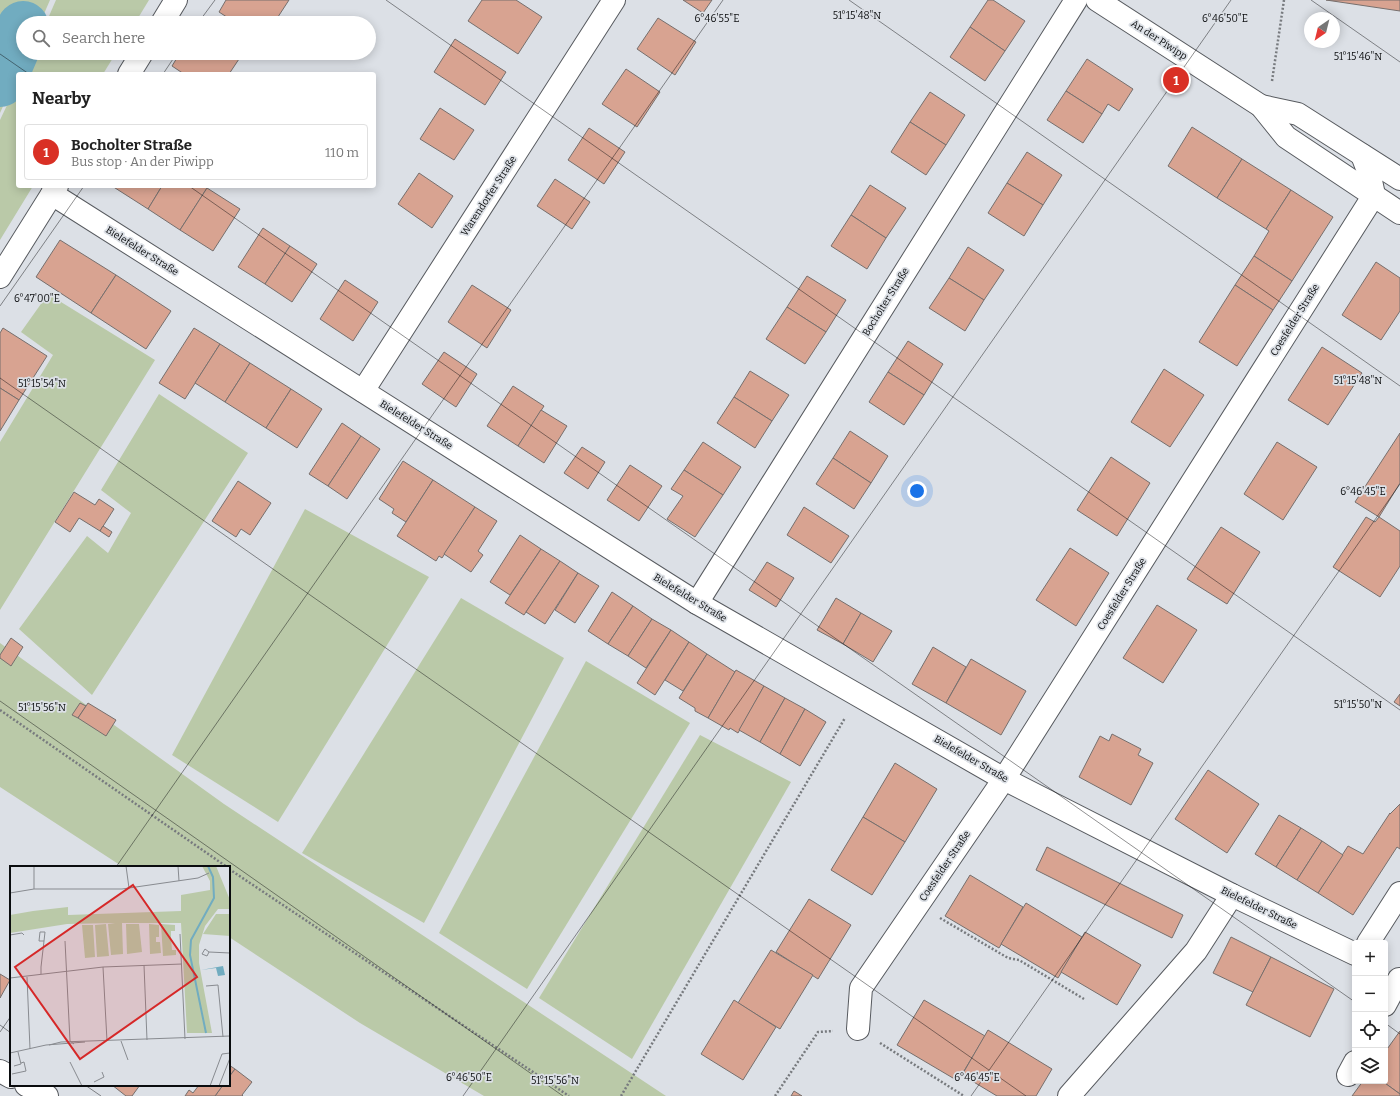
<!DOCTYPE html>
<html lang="en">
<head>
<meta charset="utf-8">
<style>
	body { margin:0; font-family:Bitter,serif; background:#f2f2f2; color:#222 }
	.controls { position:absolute; right:12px; bottom:12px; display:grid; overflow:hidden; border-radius:4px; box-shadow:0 2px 10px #0003 }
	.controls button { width:36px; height:36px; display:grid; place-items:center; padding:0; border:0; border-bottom:1px solid #e0e0e0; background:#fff; color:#222; font:20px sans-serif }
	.compass { position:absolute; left:1304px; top:12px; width:36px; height:36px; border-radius:50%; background:#fff; box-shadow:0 2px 10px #0003; rotate:215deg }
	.you { position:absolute; left:917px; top:491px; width:14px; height:14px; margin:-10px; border:3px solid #fff; border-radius:50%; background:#1a73e8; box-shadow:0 0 0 6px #1a73e833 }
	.badge { display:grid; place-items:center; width:26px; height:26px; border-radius:50%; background:#d93025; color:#fff; font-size:13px; font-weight:700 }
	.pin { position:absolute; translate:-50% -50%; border:2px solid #fff; box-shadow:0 1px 4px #0006 }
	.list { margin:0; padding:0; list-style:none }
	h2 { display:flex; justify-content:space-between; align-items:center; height:52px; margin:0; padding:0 16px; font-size:17px }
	h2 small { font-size:13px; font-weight:400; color:#767676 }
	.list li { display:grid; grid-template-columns:26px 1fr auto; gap:12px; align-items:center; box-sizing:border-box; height:56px; margin:0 8px 8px; padding:0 8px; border:1px solid #e0e0e0; border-radius:4px }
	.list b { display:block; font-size:15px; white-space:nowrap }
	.list p { margin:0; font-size:13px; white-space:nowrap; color:#767676 }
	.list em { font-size:13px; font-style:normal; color:#767676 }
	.icon { flex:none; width:22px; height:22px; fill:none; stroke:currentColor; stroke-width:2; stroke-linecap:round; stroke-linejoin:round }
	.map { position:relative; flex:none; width:1400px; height:1096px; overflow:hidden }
	.search { position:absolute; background:#fff; box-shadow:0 2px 10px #0003; left:16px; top:16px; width:360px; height:44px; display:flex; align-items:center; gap:10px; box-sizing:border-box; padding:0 14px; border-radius:22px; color:#767676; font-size:15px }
	.panel { position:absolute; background:#fff; box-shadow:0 2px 10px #0003; left:16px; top:72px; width:360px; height:116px; border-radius:4px }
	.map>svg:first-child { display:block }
	.green { fill:#bac9a8 }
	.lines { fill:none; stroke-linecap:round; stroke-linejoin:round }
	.river { stroke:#71acc0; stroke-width:52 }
	.building { fill:#d8a391; stroke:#766f6d }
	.minor-casing { stroke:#575a5f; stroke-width:24 }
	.path { stroke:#777a7e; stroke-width:2.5; stroke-dasharray:2 2; stroke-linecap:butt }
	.minor { stroke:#fff; stroke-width:22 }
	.ticks { fill:none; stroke:#0a0c0e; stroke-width:1; stroke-opacity:0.45 }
	.labels { text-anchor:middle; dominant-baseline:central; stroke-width:3.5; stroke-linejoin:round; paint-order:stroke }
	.street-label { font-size:10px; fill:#0a0c0e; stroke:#dce0e6 }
	.inset-river { fill:none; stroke:#71acc0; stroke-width:2 }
	.inset-road { fill:none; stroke:#888b90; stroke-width:1 }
	.view { fill:#d62828; fill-opacity:0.15; stroke:#d62828; stroke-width:2 }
	.inset-edge { fill:none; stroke:#0a0c0e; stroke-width:2 }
	.ticks-label { font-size:10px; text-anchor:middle; fill:#0a0c0e; stroke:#dce0e6; stroke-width:3.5; stroke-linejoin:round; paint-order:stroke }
</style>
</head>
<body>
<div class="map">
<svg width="1400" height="1096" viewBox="0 0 1400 1096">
	<rect width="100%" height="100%" fill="#dce0e6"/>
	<g class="green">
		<path d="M0,0H50L40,23H23V53H27L0,113Z"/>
		<path d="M56,0H149L135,23H46Z"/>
		<path d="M32,53H116L103,74H22Z"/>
		<path d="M18,82V186H33L0,240V120Z"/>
		<path d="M48,294L155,360L0,610V442L53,355L21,332Z"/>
		<path d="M159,394L248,453L92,695L19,629L87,536L108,553L131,513L101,490Z"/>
		<path d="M305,509L429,577L278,822L172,755Z"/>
		<path d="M461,598L564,658L424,923L302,853Z"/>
		<path d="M0,643L224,804L666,1096H484L360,1023L229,937V867H123L0,787Z"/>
		<path d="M586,661L690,723L527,989L439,933Z"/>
		<path d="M700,735L791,782L632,1059L539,998Z"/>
	</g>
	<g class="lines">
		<path class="river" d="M0,81L23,27"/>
	</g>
	<g class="building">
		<path d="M226,0H289L274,23H236L219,12Z"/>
		<path d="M482,0H516L542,17L518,54L468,21Z"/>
		<path d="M683,0H712L703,13Z"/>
		<path d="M988,0H993L1025,21L1005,51L970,27Z"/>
		<path d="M1326,0H1400V11Z"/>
		<path d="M658,18L696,42L675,75L637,49Z"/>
		<path d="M970,27L1005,51L985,81L950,57Z"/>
		<path d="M455,39L506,72L485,105L434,72Z"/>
		<path d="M180,53H236L241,56L229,74H184L172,66Z"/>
		<path d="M1087,59L1133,89L1119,111L1108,104L1102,114L1066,91Z"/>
		<path d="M626,69L660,92L637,127L602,104Z"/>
		<path d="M1066,91L1102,114L1083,143L1047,120Z"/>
		<path d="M930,92L965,115L946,145L910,122Z"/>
		<path d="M440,108L474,130L454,160L420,139Z"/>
		<path d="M910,122L946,145L926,175L891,152Z"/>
		<path d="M1192,127L1242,159L1217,198L1168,166Z"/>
		<path d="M589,128L625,152L604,184L568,160Z"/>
		<path d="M1027,152L1062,175L1043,205L1007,183Z"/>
		<path d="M1242,159L1291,190L1266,229L1217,198Z"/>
		<path d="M419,173L453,196L432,228L398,204Z"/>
		<path d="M555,179L590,202L572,229L537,206Z"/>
		<path d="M1007,183L1043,205L1024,236L988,213Z"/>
		<path d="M870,185L906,208L886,238L851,215Z"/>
		<path d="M112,186H162L148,209Z"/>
		<path d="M162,186H204L207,188L180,230L148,209Z"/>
		<path d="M207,188L240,209L213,251L180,230Z"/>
		<path d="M1291,190L1333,217L1292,281L1254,256L1269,231L1266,229Z"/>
		<path d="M851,215L886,238L867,269L831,246Z"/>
		<path d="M263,228L290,246L265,284L238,267Z"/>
		<path d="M60,240L116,275L91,313L36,277Z"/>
		<path d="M290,246L317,264L292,302L265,284Z"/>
		<path d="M968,247L1004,270L984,300L949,278Z"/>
		<path d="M1254,256L1292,281L1273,310L1235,285Z"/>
		<path d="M1376,262L1400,278V311L1381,340L1342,315Z"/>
		<path d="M116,275L171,311L146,349L91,313Z"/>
		<path d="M807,276L846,300L826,332L787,307Z"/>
		<path d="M949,278L984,300L965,331L929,308Z"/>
		<path d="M345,280L378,302L353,341L320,319Z"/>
		<path d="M472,285L511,310L487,348L448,322Z"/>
		<path d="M1235,285L1273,310L1237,366L1199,342Z"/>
		<path d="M787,307L826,332L805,364L766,339Z"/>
		<path d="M3,328L47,356L19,400L0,388V333Z"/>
		<path d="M194,328L220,344L185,399L159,383Z"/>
		<path d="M908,341L943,364L924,395L888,372Z"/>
		<path d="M220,344L250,363L225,402L195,383Z"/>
		<path d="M1322,347L1362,373L1328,425L1288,400Z"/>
		<path d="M444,352L477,374L456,407L422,384Z"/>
		<path d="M250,363L291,389L266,428L225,402Z"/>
		<path d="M1164,369L1204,395L1170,447L1131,422Z"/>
		<path d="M750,371L789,395L772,421L734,397Z"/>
		<path d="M888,372L924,395L904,425L869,402Z"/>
		<path d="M513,386L544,406L518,446L487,426Z"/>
		<path d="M0,388L19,400L0,431Z"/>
		<path d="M291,389L322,409L297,448L266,428Z"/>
		<path d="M734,397L772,421L755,448L717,423Z"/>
		<path d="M541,410L567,426L544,463L518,446Z"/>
		<path d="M342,423L361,436L328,486L309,474Z"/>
		<path d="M850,431L888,456L871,483L833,458Z"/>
		<path d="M1400,433V483L1379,517L1355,502Z"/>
		<path d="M361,436L380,449L347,499L328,486Z"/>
		<path d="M703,442L741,467L723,495L684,470Z"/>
		<path d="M1277,442L1317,467L1283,520L1244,494Z"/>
		<path d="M582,447L605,462L588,489L564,473Z"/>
		<path d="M1111,457L1150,483L1117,536L1077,510Z"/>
		<path d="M833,458L871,483L854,509L816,484Z"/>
		<path d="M403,461L433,480L406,522L392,513L394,509L379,499Z"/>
		<path d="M630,465L662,486L639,521L607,500Z"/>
		<path d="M684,470L723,495L695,537L667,519L683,496L671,489Z"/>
		<path d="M433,480L475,507L442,558L439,556L436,561L397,536Z"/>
		<path d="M238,481L271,503L250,535L241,529L236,537L212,521Z"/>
		<path d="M74,492L95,505L99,499L114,509L100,531L79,518L70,532L55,522Z"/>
		<path d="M475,507L497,521L478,551L483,555L471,572L444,554Z"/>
		<path d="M804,507L849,536L831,563L787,535Z"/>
		<path d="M1366,517L1375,522L1379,517L1400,531V566L1380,597L1333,567Z"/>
		<path d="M103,526L112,532L109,537L100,531Z"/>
		<path d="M1221,527L1260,552L1227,604L1187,579Z"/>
		<path d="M520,535L541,549L510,595L490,582Z"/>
		<path d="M1070,548L1109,573L1076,626L1036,600Z"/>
		<path d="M541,549L560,561L524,615L505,603Z"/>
		<path d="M560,561L578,573L545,624L526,612Z"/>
		<path d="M767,562L794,578L776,607L749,590Z"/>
		<path d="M578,573L599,586L575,623L555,610Z"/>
		<path d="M612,592L633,606L608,644L588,631Z"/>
		<path d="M836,598L861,613L843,644L817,630Z"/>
		<path d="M1157,605L1197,630L1163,683L1123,658Z"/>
		<path d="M633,606L652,619L628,656L608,644Z"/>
		<path d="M861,613L892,631L873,662L843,644Z"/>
		<path d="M652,619L671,630L646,668L628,656Z"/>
		<path d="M671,630L689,642L655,695L637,683Z"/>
		<path d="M11,638L23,647L11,666L0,658V655Z"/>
		<path d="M689,642L707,654L683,691L665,680Z"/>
		<path d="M933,647L966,667L946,703L912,684Z"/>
		<path d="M707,654L735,672L708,718L695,711V708L679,698Z"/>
		<path d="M971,659L1026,691L1001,735L946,703Z"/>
		<path d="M736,670L764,686L738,733L730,728L729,730L708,718Z"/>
		<path d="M764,686L785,698L760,742L739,730Z"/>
		<path d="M1400,694V706L1394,702Z"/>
		<path d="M785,698L805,709L780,754L760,742Z"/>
		<path d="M80,703L86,706L78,718L72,715Z"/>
		<path d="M88,703L116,720L106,736L78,718Z"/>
		<path d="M805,709L826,722L800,766L780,754Z"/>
		<path d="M1112,734L1141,749L1138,755L1153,763L1131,805L1079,777L1100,736L1109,741Z"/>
		<path d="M895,763L937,789L905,842L863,817Z"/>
		<path d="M1208,770L1259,804L1227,853L1175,819Z"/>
		<path d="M1400,804V849L1397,847L1353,915L1318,893L1348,846L1363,854L1390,813V814Z"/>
		<path d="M1279,815L1301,828L1276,867L1255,854Z"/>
		<path d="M863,817L905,842L872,895L831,870Z"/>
		<path d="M1301,828L1322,841L1297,880L1276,867Z"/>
		<path d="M1322,841L1343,855L1318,893L1297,880Z"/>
		<path d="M1047,847L1183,915L1172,938L1036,870Z"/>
		<path d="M970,875L1023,907L999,948L945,916Z"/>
		<path d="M809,899L851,925L818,979L776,952Z"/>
		<path d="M1026,903L1082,937L1058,978L1001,944Z"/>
		<path d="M1085,932L1141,965L1117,1005L1061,972Z"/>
		<path d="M1231,937L1271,957L1253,992L1213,973Z"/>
		<path d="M771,950L813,975L780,1029L738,1003Z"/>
		<path d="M1271,957L1334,989L1310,1037L1246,1005Z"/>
		<path d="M0,974L10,980L0,998Z"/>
		<path d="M734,1000L776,1027L743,1080L701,1054Z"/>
		<path d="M924,1000L985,1036L958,1081L897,1045Z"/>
		<path d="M988,1030L1052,1069L1036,1096H997L962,1075Z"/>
		<path d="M1400,1031V1094L1382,1081H1385V1052Z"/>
		<path d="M229,1065L235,1069L229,1077Z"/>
		<path d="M235,1069L252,1082L242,1095L243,1096H215L223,1085H229V1077Z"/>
		<path d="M1363,1081H1382L1400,1094V1096H1352Z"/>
		<path d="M112,1085H140L132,1096H126Z"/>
		<path d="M199,1085H223L215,1096H185L189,1090L193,1093Z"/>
		<path d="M794,1091L802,1096H791Z"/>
	</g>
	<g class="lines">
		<defs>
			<g id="minor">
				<path d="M1097,0L1261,106L1286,137L1400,213"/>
				<path d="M162,23L176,0"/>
				<path d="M129,74L142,53"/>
				<path d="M1261,106L1298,114L1400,179"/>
				<path d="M52,194L697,603L1004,779L1232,895L1355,954"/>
				<path d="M0,277L57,186"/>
				<path d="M363,391L614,0"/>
				<path d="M697,603L1076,0"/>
				<path d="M1368,943L1400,893"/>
				<path d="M1385,1005L1399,979"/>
				<path d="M858,1029L861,988L1004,779L1374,195L1370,176L1362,155"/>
				<path d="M0,1071L11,1077"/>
				<path d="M1348,1075L1355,1062"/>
				<path d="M26,1085L47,1096"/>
				<path d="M1069,1096L1196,951L1232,895"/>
			</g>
		</defs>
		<use href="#minor" class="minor-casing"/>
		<g class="path">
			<path d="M1272,81L1284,0"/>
			<path d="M0,710L227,867"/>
			<path d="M229,869L569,1096"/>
			<path d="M940,918L1008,958L1019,960L1084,999"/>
			<path d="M880,1043L964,1096"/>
			<path d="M621,1096L845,718"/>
			<path d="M775,1096L818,1032L833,1031"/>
		</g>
		<use href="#minor" class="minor"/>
	</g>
	<path class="ticks" d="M386,0L1400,710M849,0L1400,386M1311,0L1400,62M198,23L215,0M0,54L29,74M163,74L177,53M189,186L1355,1002M0,306L84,186M0,378L1026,1096M0,701L563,1096M116,867L723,0M1385,1023L1400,1034M0,1025L11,1033M0,1032L11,1016M85,1085L101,1096M463,1096L1231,0M971,1096L1400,484"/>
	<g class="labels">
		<g class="street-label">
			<text transform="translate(1159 40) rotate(33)">An der Piwipp</text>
			<text transform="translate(489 196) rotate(-57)">Warendorfer Straße</text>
			<text transform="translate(142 251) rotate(32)">Bielefelder Straße</text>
			<text transform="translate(886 302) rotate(-58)">Bocholter Straße</text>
			<text transform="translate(1295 320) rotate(-58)">Coesfelder Straße</text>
			<text transform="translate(416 425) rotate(32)">Bielefelder Straße</text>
			<text transform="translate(1122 594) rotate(-58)">Coesfelder Straße</text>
			<text transform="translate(690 598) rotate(31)">Bielefelder Straße</text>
			<text transform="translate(971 759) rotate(30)">Bielefelder Straße</text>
			<text transform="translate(945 866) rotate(-56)">Coesfelder Straße</text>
			<text transform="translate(1259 908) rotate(26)">Bielefelder Straße</text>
		</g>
	</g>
	<g transform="translate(10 866)">
		<rect width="220" height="220" fill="#dce0e6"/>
		<path d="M192,0H206L220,34V43H208L195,60L189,79V97L202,167H177L171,57H112L113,88L101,89L98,58L105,57L57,58L0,67V49L23,45L58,41V49L171,45V29L200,24V15ZM206,48H220V70L193,68ZM96,58L99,90L87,91L85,59ZM116,58H129L132,86L117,88ZM139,58L149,59V71H146V76H150L151,87L140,88ZM151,58L165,59V65H161V72L162,84H166V89L153,90ZM72,59H83L85,91L75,92Z" fill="#bac9a8"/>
		<path d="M213,100L215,109L208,110L206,102L191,104Z" fill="#71acc0"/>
		<path class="inset-river" d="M196,167L180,89L181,74L204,32L203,11L198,0"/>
		<path class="inset-road" d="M116,0L119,22M168,0L169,15M24,23V0M0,27L24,23H112L188,12L199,7M170,68L175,173M0,69L12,67L14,69M55,75L60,175L64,178M199,86L197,90L192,88L195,83L199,86L220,87M134,99L137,174M93,101L97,175M31,108V101L34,75L35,66H30L29,75H34M17,111L20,183M0,112L93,101L172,98M196,120L208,119L213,171M111,175L118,194M39,179L51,176L220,170M0,187L36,179L75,176M60,196L72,220M4,200L11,198L8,186M2,208L16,205L14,196L11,197M84,216L94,211L92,206M200,220L212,188L220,187M209,220L220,192"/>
		<path class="view" d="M123,19L187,111L70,193L5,101Z"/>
		<rect width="220" height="220" class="inset-edge"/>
	</g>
	<g class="ticks-label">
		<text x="857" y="19">51°15'48"N</text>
		<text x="717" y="22">6°46'55"E</text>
		<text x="1225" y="22">6°46'50"E</text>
		<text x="1358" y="60">51°15'46"N</text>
		<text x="37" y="302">6°47'00"E</text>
		<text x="1358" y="384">51°15'48"N</text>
		<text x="42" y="387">51°15'54"N</text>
		<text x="1363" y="495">6°46'45"E</text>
		<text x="1358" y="708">51°15'50"N</text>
		<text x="42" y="711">51°15'56"N</text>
		<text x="469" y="1081">6°46'50"E</text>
		<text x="977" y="1081">6°46'45"E</text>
		<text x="555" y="1084">51°15'56"N</text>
	</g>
</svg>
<div class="controls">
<button>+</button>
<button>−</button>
<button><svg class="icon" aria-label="locate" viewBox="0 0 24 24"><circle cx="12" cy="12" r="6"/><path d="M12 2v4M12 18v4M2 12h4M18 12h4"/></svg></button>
<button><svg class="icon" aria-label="layers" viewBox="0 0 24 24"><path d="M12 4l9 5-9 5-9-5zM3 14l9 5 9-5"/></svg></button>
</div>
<svg class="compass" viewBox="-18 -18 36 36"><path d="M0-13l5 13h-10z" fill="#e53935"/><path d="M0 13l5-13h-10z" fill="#767676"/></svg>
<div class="you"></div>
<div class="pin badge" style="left:1176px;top:80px">1</div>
<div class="search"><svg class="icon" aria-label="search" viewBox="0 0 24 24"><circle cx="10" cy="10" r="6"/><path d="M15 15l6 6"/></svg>Search here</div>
<section class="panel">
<h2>Nearby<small></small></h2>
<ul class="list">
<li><span class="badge">1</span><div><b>Bocholter Straße</b><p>Bus stop · An der Piwipp</p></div><em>110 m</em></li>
</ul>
</section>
</div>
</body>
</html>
